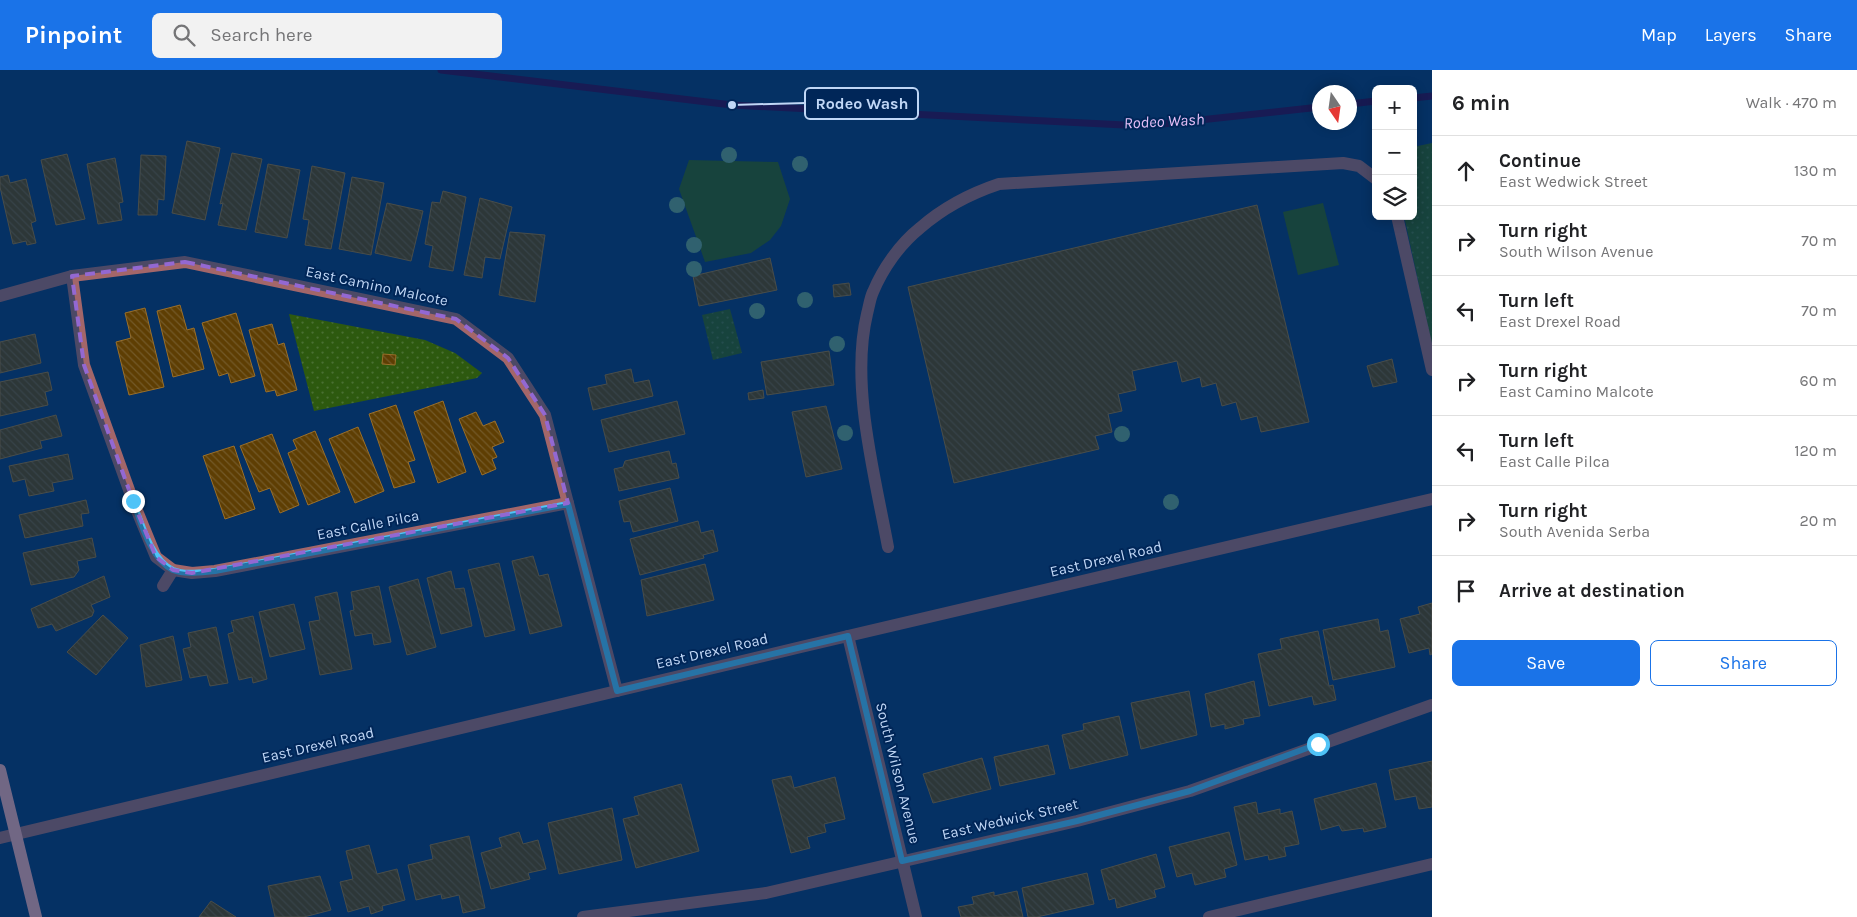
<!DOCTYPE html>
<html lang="en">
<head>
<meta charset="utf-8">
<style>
	body { margin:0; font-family:Karla,sans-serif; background:#f2f2f2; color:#202124 }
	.controls { position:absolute; right:15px; top:15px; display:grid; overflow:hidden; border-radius:8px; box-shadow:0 2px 12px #0003 }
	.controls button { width:45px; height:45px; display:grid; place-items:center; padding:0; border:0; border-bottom:1px solid #e0e0e0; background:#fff; color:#202124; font:25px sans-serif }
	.compass { position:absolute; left:1312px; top:15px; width:45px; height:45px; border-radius:50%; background:#fff; box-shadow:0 2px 12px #0003; rotate:167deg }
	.stop { position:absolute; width:15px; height:15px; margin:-11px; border:4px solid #4fc3f7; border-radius:50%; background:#fff }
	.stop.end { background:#4fc3f7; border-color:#fff; box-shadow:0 1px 5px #0008 }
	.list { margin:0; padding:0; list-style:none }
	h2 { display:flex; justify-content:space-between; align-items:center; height:65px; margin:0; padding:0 20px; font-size:21px }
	h2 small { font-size:16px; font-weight:400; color:#757577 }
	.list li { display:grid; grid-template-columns:32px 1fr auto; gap:15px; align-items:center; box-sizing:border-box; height:70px; padding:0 20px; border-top:1px solid #e0e0e0 }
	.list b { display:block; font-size:19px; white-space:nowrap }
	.list p { margin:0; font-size:16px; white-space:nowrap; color:#757577 }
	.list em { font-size:16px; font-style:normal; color:#757577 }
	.actions { display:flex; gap:10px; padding:15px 20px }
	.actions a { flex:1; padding:11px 0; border:1px solid #1a73e8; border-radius:8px; text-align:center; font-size:18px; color:#1a73e8 }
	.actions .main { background:#1a73e8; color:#fff }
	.icon { flex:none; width:28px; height:28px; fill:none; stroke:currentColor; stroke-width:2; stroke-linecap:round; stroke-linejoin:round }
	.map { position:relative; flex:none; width:1432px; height:847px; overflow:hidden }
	header { display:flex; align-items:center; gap:30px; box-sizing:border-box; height:70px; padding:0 25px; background:#1a73e8; color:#fff }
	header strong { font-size:24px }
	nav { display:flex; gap:28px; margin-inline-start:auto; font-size:18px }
	.search { width:350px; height:45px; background:#f2f2f2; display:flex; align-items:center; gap:12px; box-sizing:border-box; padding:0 18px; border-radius:8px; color:#757577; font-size:19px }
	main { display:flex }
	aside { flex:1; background:#fff }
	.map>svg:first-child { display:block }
	.green { fill:url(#green-dots) }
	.pitch { fill:#2d590f }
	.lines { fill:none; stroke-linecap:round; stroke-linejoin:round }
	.stream { stroke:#300040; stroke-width:7 }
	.building { fill:url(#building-back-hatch); stroke:#9a6f2a }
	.minor { stroke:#a36669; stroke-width:12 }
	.major { stroke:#f4a8ac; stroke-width:12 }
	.tree { fill:#649c7d }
	.route { stroke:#4fc3f7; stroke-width:6 }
	.marked { fill:none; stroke:#9368d2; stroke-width:4; stroke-dasharray:10 6; stroke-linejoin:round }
	.labels { text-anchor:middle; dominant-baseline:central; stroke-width:4; stroke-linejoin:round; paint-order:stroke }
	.street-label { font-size:15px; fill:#c0d7f6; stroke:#002658 }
	.water-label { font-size:16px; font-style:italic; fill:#e6bff7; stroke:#002658 }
	.leader { fill:none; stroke:#c0d7f6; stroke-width:2 }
	.callout-dot { fill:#c0d7f6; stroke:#002658; stroke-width:2 }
	.callout { fill:#002658; stroke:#c0d7f6; stroke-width:2 }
	.callout-label { font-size:16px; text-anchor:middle; font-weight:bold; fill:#c0d7f6 }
</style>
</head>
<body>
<header>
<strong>Pinpoint</strong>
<div class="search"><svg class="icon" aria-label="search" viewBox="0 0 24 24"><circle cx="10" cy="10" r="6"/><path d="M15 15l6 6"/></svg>Search here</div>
<nav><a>Map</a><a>Layers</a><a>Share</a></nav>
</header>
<main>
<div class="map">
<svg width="1432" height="847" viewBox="0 0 1432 847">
	<defs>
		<pattern id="green-dots" width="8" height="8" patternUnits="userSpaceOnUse" patternTransform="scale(1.25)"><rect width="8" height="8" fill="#2d590f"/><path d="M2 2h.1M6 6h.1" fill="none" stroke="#4a7033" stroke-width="1.8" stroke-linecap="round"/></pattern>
		<pattern id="building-back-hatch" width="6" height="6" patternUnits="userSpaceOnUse" patternTransform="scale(1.25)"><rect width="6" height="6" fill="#5e3e03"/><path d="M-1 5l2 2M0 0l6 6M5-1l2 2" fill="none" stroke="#735928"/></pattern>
	</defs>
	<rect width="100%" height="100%" fill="#053164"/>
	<g class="green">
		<path d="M1432,73V275L1404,146H1413V77Z"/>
		<path d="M730,239L742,283L713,290L702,245Z"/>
		<path d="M289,244L425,270L455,283L482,303L477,308L314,341Z"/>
	</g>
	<g class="pitch">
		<path d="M689,90L778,92L790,129L781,156L770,170L751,183L705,192L679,119Z"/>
		<path d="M1323,133L1339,195L1298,205L1283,142Z"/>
	</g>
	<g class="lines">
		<g class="stream">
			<path d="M441,0L732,35L1144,56L1320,37"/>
			<path d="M1413,28L1432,26"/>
			<path d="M1350,34L1376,31"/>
		</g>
	</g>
	<g class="building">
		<path d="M187,71L220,78L205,150L172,143Z"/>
		<path d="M232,83L262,89L246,160L218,155L223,133L220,134Z"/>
		<path d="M67,84L85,149L56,155L41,90Z"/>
		<path d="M141,85L166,86L164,130L158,129L157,145H138Z"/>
		<path d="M115,88L123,132L119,133L122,150L98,154L87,94Z"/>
		<path d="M268,94L300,100L287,168L255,162Z"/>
		<path d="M312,96L345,103L331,179L305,175L309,150L303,149Z"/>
		<path d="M8,105L10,113L26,109L36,151L31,153L36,173L27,175L26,171L13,174L0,117V107Z"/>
		<path d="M352,107L384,113L371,185L339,179Z"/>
		<path d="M443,121L466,127L453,201L429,197L433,176L425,174L432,132L440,133Z"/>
		<path d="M480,128L512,137L500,189L485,187L482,208L464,205Z"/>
		<path d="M387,133L423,141L411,191L375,183Z"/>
		<path d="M1257,135L1309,352L1261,362L1257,346L1241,350L1236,332L1222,336L1216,313L1202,317L1200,307L1182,312L1177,291L1132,301L1136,320L1118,324L1122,341L1108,344L1112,362L1095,366L1099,379L954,413L908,217Z"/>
		<path d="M510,162L545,165L535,232L499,225Z"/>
		<path d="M770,188L777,220L699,236L693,206Z"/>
		<path d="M849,213L851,225L834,227L833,215Z"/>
		<path d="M180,235L187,260L194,258L204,299L173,307L157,241Z"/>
		<path d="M145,238L164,317L129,325L116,272L131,268L125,243Z"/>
		<path d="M236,243L255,306L231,313L228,303L219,306L202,253Z"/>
		<path d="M272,254L278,275L284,273L297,320L277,326L275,320L266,322L249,260Z"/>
		<path d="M35,264L41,293L0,303V272Z"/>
		<path d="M829,281L834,315L767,325L761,292Z"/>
		<path d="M383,284L396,285L395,295L382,294Z"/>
		<path d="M1392,289L1397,312L1373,317L1367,296Z"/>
		<path d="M631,299L634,313L649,310L653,326L593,340L588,318L607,314L605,305Z"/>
		<path d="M48,302L52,320L45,322L48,335L0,346V312Z"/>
		<path d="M763,320L764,328L749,330L748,323Z"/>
		<path d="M443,331L466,402L438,413L414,342Z"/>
		<path d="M677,331L685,364L609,382L601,350Z"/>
		<path d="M396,335L415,390L408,392L415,412L394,418L369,344Z"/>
		<path d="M826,336L842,399L806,407L792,342Z"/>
		<path d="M476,342L483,356L495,351L504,372L492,377L497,387L492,389L496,399L482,405L459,349Z"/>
		<path d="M56,345L62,366L40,371L42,378L0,389V360Z"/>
		<path d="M358,357L384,421L355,433L329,369Z"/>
		<path d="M315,361L340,422L308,435L288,383L297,379L293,370Z"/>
		<path d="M272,364L299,435L280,443L270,418L259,422L240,376Z"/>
		<path d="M234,376L255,439L225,449L203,386Z"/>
		<path d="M669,381L672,394L676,393L679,408L619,421L614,399L623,397L625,391Z"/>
		<path d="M68,384L73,409L52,413L54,421L29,426L25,409L13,412L9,396Z"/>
		<path d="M670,418L678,451L633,462L630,451L624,452L619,431Z"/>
		<path d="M86,430L89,443L81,444L83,456L25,468L19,445Z"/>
		<path d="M698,451L701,463L713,460L718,481L703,485L704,488L640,505L630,469Z"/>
		<path d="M92,468L96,487L77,491L79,500L74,507L31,515L23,483Z"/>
		<path d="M533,486L539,506L548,504L562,556L530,564L512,491Z"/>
		<path d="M499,493L515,560L485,567L468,500Z"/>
		<path d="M705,494L714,530L647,546L641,510Z"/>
		<path d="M451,501L455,519L464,518L472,556L441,564L427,508Z"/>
		<path d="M104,506L110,527L91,535L94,541L92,546L56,561L52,554L38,558L31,539Z"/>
		<path d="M418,509L436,577L407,585L389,517Z"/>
		<path d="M379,516L391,572L374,575L372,563L355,566L350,541L354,540L351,522Z"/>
		<path d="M337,522L352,599L320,605L309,552L320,550L315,527Z"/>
		<path d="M1432,533V584L1430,585L1429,578L1409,583L1400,549L1420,544L1418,537Z"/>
		<path d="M294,534L305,579L270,587L259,542Z"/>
		<path d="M103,545L128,568L96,605L67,582Z"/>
		<path d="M253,546L267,609L253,613L252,607L239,610L228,564L234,562L231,551Z"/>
		<path d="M1378,549L1380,562L1388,560L1395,597L1333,610L1323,560Z"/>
		<path d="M216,557L228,613L210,616L207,605L190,608L183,579L191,577L188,563Z"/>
		<path d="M1318,561L1329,616L1333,615L1336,630L1314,635L1312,626L1269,636L1258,584L1282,579L1280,569Z"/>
		<path d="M173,566L182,610L146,617L140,575Z"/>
		<path d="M1254,611L1260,646L1243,649L1244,654L1225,659V654L1211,657L1205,624Z"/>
		<path d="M1189,621L1197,665L1141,679L1131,633Z"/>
		<path d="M1119,646L1128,685L1070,699L1062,665L1084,660L1083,654Z"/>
		<path d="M1048,675L1055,704L1000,716L994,687Z"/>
		<path d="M982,688L991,719L933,733L923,704Z"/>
		<path d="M1432,691V737L1419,739L1416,726L1395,730L1389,700Z"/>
		<path d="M791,706L794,718L835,707L845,749L824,754L826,762L807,767L810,778L791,783L772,710Z"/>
		<path d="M1376,713L1386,757L1364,762L1363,758L1342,761L1339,755L1321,760L1314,729Z"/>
		<path d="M681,714L699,781L636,798L623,749L639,745L634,727Z"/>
		<path d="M1256,732L1258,744L1280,739V744L1292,741L1299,774L1284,777L1286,786L1269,790L1268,785L1245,790L1234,737Z"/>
		<path d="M612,738L622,790L559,804L548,753Z"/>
		<path d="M519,762L523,774L538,770L546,799L528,803L530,809L491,819L481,783L502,777L499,768Z"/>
		<path d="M1229,762L1237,795L1224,799L1226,807L1195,815L1192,803L1177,807L1169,777Z"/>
		<path d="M469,766L485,838L463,843L459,825L442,829L441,824L416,830L408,795L433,789L430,775Z"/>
		<path d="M369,775L377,804L397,799L405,830L382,836L383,840L371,844L369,836L348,842L340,812L353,809L346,781Z"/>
		<path d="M1156,784L1165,817L1154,820L1156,827L1117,838L1115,828L1109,830L1101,800Z"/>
		<path d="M1087,803L1094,834L1037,847H1028L1022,818Z"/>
		<path d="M320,806L331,840L304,847H275L268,816Z"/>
		<path d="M1017,821L1023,847H961L958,837L974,834L972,827L994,822V826Z"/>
		<path d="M211,831L236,847H199Z"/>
	</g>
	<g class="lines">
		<g class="minor">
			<path d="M1397,146L1432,300"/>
			<path d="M72,206L84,295L133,431L156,487L173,500L192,503L215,501L568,433"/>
			<path d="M0,226L72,206L185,192L456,249L508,288L545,345L617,621"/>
			<path d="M888,477C875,406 850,315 867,244C869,237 870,228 873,222C883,198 900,174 920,158C944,137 969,124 999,114L1343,93L1359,96L1376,109"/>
			<path d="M163,516L173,500"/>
			<path d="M848,566L916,847"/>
			<path d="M0,768L801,577L1432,429"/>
			<path d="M583,847L766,823L1077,751L1190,721L1432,635"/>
			<path d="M1209,847L1432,794"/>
		</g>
		<path class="major" d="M0,700L36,847"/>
	</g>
	<g class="tree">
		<circle cx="729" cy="85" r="8"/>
		<circle cx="800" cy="94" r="8"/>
		<circle cx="677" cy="135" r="8"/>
		<circle cx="694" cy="175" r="8"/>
		<circle cx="694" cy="199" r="8"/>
		<circle cx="805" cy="230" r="8"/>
		<circle cx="757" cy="241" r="8"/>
		<circle cx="837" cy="274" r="8"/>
		<circle cx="845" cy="363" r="8"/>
		<circle cx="1122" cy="364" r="8"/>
		<circle cx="1171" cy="432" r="8"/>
	</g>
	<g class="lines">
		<path class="route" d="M133,431C141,452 151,490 173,500C186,505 202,502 215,501L568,434L617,621L848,566L902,791L1077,751L1190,721L1318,674"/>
	</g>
	<path d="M0 0H1432V847H0ZM185,192L456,249L508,288L545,345L568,433L192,503L173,500L156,487L133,431L84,295L72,206Z" fill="#053164" fill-opacity=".55" fill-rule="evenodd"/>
	<path class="marked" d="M185,192L456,249L508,288L545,345L568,433L192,503L173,500L156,487L133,431L84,295L72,206Z"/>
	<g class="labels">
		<g class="street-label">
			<text transform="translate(377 216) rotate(12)">East Camino Malcote</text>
			<text transform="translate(368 455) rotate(-11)">East Calle Pilca</text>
			<text transform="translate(1106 489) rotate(-13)">East Drexel Road</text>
			<text transform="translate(712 581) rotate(-13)">East Drexel Road</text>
			<text transform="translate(318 675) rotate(-13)">East Drexel Road</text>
			<text transform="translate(898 703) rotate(76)">South Wilson Avenue</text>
			<text transform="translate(1010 749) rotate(-13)">East Wedwick Street</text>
		</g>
		<g class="water-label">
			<text transform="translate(1164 51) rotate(-3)">Rodeo Wash</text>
		</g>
	</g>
	<path class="leader" d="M732 35L805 33"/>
	<circle class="callout-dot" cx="732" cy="35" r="5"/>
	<rect class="callout" x="805" y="18" width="113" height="31" rx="5"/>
	<g class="callout-label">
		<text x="862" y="39">Rodeo Wash</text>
	</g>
</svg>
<div class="controls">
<button>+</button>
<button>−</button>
<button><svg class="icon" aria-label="layers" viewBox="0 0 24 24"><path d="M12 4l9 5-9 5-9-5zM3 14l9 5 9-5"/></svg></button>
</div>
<svg class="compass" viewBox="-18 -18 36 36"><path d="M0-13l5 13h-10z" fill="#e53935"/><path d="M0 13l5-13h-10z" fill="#757577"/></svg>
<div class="stop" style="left:1318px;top:674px"></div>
<div class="stop end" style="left:133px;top:431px"></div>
</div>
<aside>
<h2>6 min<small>Walk · 470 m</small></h2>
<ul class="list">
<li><svg class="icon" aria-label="ahead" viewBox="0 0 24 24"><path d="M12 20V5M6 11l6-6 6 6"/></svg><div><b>Continue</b><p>East Wedwick Street</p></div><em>130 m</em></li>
<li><svg class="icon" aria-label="right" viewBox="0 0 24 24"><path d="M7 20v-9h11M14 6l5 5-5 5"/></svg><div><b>Turn right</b><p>South Wilson Avenue</p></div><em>70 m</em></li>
<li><svg class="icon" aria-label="left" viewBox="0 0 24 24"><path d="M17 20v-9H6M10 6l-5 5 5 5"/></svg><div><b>Turn left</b><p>East Drexel Road</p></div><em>70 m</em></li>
<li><svg class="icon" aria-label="right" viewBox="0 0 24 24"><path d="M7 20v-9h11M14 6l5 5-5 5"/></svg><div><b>Turn right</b><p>East Camino Malcote</p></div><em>60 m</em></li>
<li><svg class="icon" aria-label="left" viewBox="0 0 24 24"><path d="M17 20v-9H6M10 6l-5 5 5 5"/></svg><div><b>Turn left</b><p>East Calle Pilca</p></div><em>120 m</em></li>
<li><svg class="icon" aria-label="right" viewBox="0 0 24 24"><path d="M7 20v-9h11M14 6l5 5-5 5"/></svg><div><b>Turn right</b><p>South Avenida Serba</p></div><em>20 m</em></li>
<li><svg class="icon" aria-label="arrive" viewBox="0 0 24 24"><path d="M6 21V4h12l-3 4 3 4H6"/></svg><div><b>Arrive at destination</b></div></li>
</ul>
<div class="actions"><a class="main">Save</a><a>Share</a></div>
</aside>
</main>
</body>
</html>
